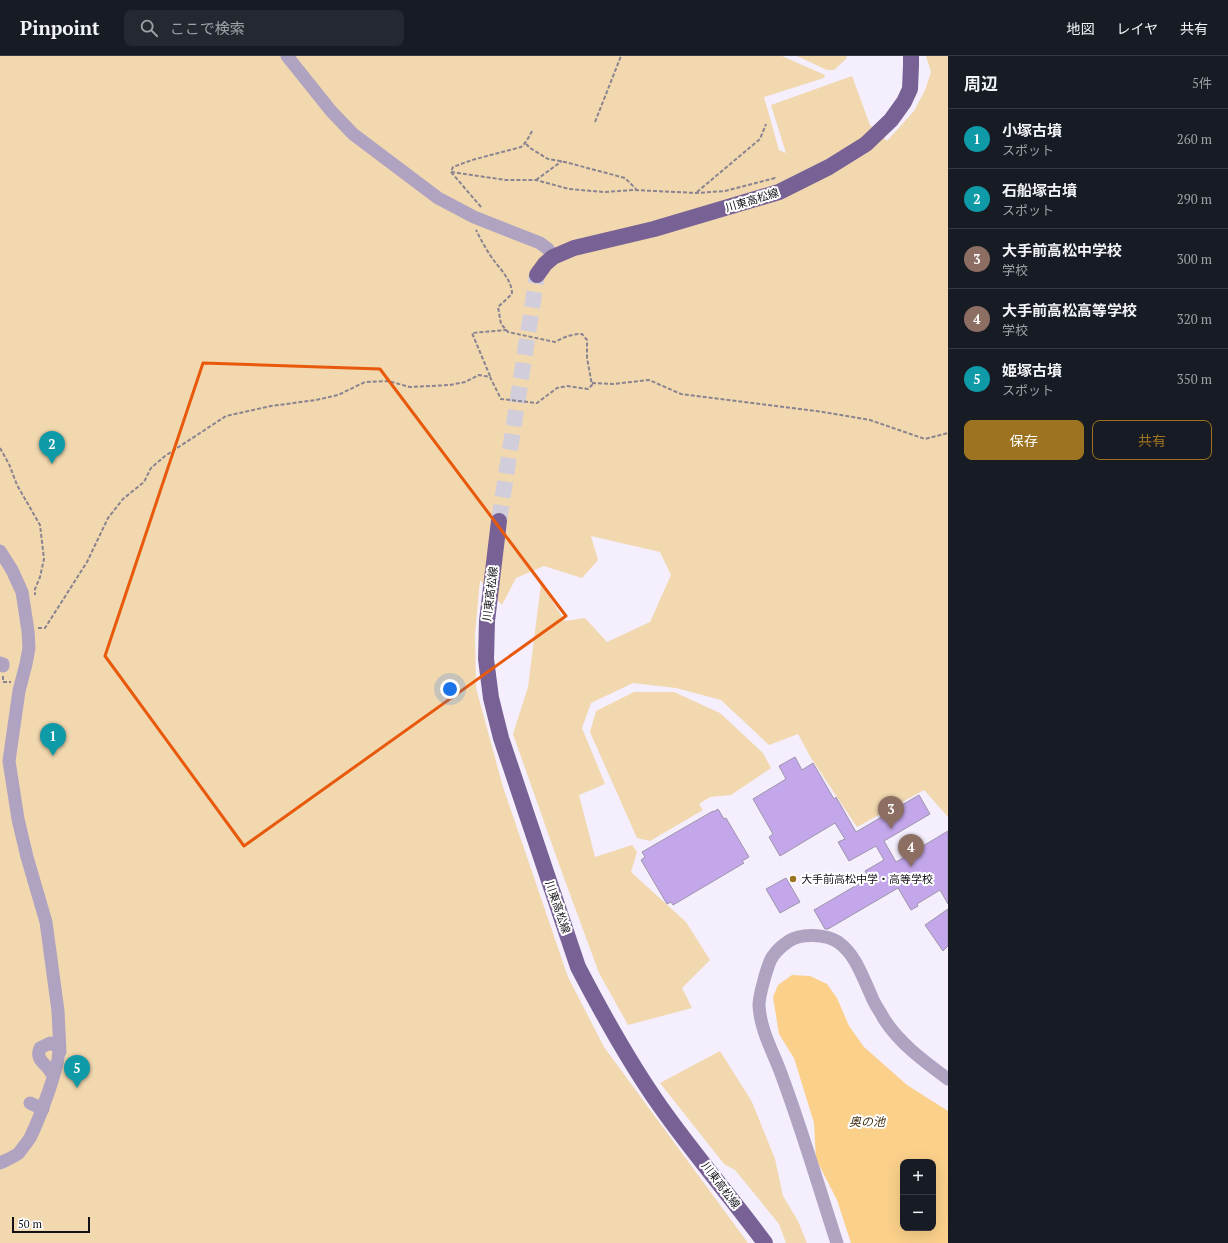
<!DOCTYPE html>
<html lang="ja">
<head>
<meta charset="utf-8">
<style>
	body { margin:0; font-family:"PT Serif","Noto Sans JP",serif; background:#242831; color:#f1f3f6 }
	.controls { position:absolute; right:12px; bottom:12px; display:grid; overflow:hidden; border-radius:8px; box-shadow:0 4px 16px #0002 }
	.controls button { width:36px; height:36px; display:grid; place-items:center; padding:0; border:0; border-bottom:1px solid #363941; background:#171b24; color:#f1f3f6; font:20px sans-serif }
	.scale { position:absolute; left:12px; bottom:10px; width:78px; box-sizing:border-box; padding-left:4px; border:2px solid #131018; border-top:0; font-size:11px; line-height:14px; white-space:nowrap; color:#131018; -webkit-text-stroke:3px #fff; paint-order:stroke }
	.you { position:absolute; left:450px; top:633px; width:14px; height:14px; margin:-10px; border:3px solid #fff; border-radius:50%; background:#1a73e8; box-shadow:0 0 0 6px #1a73e833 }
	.badge { display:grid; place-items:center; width:26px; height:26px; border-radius:50%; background:#9d7321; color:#fff; font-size:13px; font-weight:700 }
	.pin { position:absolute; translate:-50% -33px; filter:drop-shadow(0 1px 2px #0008) }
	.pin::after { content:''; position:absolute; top:21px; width:14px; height:12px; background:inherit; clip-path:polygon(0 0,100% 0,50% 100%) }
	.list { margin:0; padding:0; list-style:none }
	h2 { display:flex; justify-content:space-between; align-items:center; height:52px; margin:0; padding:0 16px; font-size:17px }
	h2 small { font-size:13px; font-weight:400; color:#9ea1a6 }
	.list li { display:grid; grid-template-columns:26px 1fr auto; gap:12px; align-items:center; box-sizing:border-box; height:60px; padding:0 16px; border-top:1px solid #363941 }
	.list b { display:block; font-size:15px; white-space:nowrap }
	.list p { margin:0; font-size:13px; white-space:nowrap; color:#9ea1a6 }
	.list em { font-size:13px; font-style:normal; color:#9ea1a6 }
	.actions { display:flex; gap:8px; padding:12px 16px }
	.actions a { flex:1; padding:9px 0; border:1px solid #9d7321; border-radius:8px; text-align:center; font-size:14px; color:#9d7321 }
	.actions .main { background:#9d7321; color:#fff }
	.icon { flex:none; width:22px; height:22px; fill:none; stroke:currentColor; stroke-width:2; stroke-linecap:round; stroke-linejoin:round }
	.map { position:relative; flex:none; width:948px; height:1187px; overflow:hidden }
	header { display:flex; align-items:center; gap:24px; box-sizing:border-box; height:56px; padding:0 20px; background:#171b24; border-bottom:1px solid #363941 }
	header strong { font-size:19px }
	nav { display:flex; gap:22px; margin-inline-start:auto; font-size:14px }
	.search { width:280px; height:36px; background:#242831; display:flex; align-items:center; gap:10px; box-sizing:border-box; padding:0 14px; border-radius:8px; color:#9ea1a6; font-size:15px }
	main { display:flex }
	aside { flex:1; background:#171b24 }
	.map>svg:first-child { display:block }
	.green { fill:#f2d8af }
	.water { fill:#fad08a; fill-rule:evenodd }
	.building { fill:#c4a7eb; stroke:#9d95aa }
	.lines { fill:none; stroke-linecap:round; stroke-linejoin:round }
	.major-tunnel { stroke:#d2cddb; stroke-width:16; stroke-dasharray:16 8; stroke-linecap:butt }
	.path { stroke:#898490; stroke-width:2; stroke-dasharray:4 2; stroke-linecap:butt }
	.minor { stroke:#afa3c1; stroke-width:13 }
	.major { stroke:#786195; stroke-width:16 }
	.marked { fill:none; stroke:#e8590c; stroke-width:3; stroke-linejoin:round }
	.poi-dot { fill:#9d7321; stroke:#fff; stroke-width:1.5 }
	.labels { text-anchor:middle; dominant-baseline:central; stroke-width:4; stroke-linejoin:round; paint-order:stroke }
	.street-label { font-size:11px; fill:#131018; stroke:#fff }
	.poi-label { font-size:11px; fill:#131018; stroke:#fff; text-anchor:start }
	.water-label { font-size:12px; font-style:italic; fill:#412f10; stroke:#fff }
</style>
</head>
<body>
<header>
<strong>Pinpoint</strong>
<div class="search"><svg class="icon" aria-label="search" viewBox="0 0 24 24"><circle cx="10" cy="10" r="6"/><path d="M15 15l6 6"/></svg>ここで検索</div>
<nav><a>地図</a><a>レイヤ</a><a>共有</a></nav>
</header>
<main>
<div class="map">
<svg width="948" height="1187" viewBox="0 0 948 1187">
	<rect width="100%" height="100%" fill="#f4eefd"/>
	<g class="green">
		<path d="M0,0H782L825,19L824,22L764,41L779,94L786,97L771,49L852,20L870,69L887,85L914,55L925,34L931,16L926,0H948V761L924,734L857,771L811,702L798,678L769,689L721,644L676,632L633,627L591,647L582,672L605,728L579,739L595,801L632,789L637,796L631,816L686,866L710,904L682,932L692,952L628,969L599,917L560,811L513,678L528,631L541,528L565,565L585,562L607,586L650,566L671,519L660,496L591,480L598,504L582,522L544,510L516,522L502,549L480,524L475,578L476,632L503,731L568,921L604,991L748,1187H0Z"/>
		<path d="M797,0H846L847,2L834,14H827Z"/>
		<path d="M634,636H674L720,657L763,697L771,712L731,739L710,741L699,748L703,754L650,785L637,782L590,676L596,655Z"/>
		<path d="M720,995L752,1046L775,1103L783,1140L798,1165L807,1187H786L779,1168L735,1114L724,1108L660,1027Z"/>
	</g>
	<path class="water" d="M792,919L810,920L827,928L837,942L849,970L864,991L907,1029L948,1055V1187H851L837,1144L816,1103L814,1067L794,1002L779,978L773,941L778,929ZM903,1106H933V1172H903Z"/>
	<g class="building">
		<path d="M795,701L802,714L813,707L834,743L836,741L856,776L919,739L930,758L884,785L896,806L948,775V848L940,834L917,848L918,850L911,854L898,832L828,873H825L814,854L869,822L865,815L884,804L876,790L849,805L838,786L845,783L835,767L780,800L769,781L773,778L753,743L786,723L779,710Z"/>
		<path d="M718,753L724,763L726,762L749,801L742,805L744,807L673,849L671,846L667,848L641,804L645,801L642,796L713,755V756Z"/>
		<path d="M786,822L800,846L780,857L766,833Z"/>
		<path d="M948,853V890L943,895L925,869Z"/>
	</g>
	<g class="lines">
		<path class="major-tunnel" d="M499,465L537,219"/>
		<g class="path">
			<path d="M595,66L621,0"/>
			<path d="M526,88L530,92L548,103L565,106L625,122L636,133"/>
			<path d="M451,116L506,124H536L569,133L604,136L634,134L696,137L725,135L775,122L776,123"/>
			<path d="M536,124L562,105"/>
			<path d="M697,136L760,83L766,68"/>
			<path d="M481,151L451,116L453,111L472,104L521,91C526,87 529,81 532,75"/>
			<path d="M490,320L472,277L506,274"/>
			<path d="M592,327L613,328L649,324L681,338L823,356L870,364L925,383L948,377"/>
			<path d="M0,392L9,408L17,429L40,469L44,503L40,521L35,533V539"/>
			<path d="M38,572H45L87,506L108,462L123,443L144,426L151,412L165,400L226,360L271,350L316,344L338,339L365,326L388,325L410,331L450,329L465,326L479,319L490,321L501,343L537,347L557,332L567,330L588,333L592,329L587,302V284L582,278C571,278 564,281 555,286L508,276L501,268L498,251L512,238C512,224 500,213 492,202C486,193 481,184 476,174"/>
			<path d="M3,620V626H11"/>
		</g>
		<g class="minor">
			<path d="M287,0L331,55L353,78L438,142L474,161L540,187L548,193L553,201"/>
			<path d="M0,495L12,514L22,536L28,575L29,592L26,608L19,635L9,705L18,763L27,801L46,866L58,955L60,996"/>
			<path d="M0,607L3,608V610"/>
			<path d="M30,1047L43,1053"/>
			<path d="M0,1107C6,1104 14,1101 19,1097C22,1092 27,1087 30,1082C37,1068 63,1003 58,991L50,987L40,992C34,1006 50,1008 53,1021"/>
			<path d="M837,1187C819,1132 803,1077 783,1023C775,999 760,975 759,949C759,940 768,906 773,900C777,894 783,889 789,885C801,877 826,878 838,886C856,899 862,920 871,939C874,948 880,955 884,963C900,988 925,1006 948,1023"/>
		</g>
		<g class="major">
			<path d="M537,219L545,208L553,201L574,192L654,173L779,136L829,111L866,88L891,64L904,46L910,33L911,9V0"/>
			<path d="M499,465L487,565L486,603L491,642L501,682L578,911C603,959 629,1006 660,1050C693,1097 731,1141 765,1187"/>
		</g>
	</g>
	<path class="marked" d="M203,307L380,313L566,560L244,790L105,600Z"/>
	<circle class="poi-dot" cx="793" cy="823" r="4"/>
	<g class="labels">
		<g class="street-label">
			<text transform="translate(752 144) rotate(-17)">川東高松線</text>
			<text transform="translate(490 538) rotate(-83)">川東高松線</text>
			<text transform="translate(558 851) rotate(71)">川東高松線</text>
			<text transform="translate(721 1129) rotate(53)">川東高松線</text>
		</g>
		<g class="poi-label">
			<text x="801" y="823">大手前高松中学・高等学校</text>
		</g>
		<g class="water-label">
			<text x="867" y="1065">奥の池</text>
		</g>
	</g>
</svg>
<div class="controls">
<button>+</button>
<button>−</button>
</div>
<div class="scale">50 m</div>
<div class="you"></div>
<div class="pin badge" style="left:53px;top:700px;background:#0f9aa8">1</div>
<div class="pin badge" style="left:52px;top:408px;background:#0f9aa8">2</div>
<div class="pin badge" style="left:891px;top:773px;background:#8d6e63">3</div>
<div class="pin badge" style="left:911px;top:811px;background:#8d6e63">4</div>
<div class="pin badge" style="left:77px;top:1032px;background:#0f9aa8">5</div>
</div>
<aside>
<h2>周辺<small>5件</small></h2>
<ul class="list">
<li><span class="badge" style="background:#0f9aa8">1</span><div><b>小塚古墳</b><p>スポット</p></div><em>260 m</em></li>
<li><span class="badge" style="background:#0f9aa8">2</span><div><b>石船塚古墳</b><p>スポット</p></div><em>290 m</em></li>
<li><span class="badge" style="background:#8d6e63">3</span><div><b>大手前高松中学校</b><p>学校</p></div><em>300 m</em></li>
<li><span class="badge" style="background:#8d6e63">4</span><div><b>大手前高松高等学校</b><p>学校</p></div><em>320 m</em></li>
<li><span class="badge" style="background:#0f9aa8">5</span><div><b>姫塚古墳</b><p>スポット</p></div><em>350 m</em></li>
</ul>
<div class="actions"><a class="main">保存</a><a>共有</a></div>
</aside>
</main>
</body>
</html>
